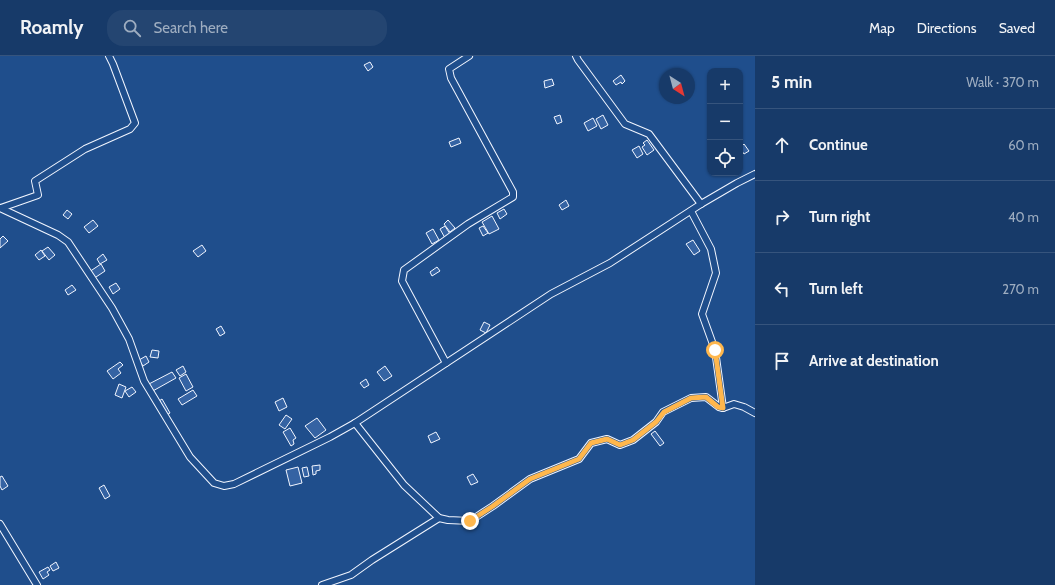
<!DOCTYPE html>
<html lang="en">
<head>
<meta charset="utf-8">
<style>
	body { margin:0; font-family:Cabin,sans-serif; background:#244571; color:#f1f3f6 }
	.controls { position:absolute; right:12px; top:12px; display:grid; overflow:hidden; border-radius:8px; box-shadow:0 1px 3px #0004 }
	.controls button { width:36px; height:36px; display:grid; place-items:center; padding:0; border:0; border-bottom:1px solid #36547d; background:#173a69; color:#f1f3f6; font:20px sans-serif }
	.compass { position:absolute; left:659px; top:12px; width:36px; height:36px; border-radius:50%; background:#173a69; box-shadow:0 1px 3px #0004; rotate:144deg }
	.stop { position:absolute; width:12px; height:12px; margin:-9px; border:3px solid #ffb74d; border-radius:50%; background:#fff }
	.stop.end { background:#ffb74d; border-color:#fff; box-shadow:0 1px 4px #0008 }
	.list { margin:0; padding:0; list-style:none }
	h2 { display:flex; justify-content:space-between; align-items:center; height:52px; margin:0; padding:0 16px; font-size:17px }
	h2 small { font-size:13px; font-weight:400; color:#9eadc0 }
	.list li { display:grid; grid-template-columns:26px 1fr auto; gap:12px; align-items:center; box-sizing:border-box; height:72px; padding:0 16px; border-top:1px solid #36547d }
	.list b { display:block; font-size:15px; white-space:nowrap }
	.list em { font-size:13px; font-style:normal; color:#9eadc0 }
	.icon { flex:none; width:22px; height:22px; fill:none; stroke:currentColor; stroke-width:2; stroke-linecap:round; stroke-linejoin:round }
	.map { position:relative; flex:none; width:755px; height:529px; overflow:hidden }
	header { display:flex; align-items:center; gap:24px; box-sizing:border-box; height:56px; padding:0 20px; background:#173a69; border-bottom:1px solid #36547d }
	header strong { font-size:19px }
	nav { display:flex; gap:22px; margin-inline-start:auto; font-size:14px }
	.search { width:280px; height:36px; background:#244571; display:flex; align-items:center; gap:10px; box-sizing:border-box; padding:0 14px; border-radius:16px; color:#9eadc0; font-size:15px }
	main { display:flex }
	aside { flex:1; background:#173a69 }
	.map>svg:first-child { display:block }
	.building { fill:#3563a3; stroke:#f2f6ff }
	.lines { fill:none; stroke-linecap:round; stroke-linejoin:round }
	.minor-casing { stroke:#f2f6ff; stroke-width:8 }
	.minor { stroke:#1f4e8c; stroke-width:6 }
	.route { stroke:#ffb74d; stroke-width:5 }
</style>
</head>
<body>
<header>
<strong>Roamly</strong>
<div class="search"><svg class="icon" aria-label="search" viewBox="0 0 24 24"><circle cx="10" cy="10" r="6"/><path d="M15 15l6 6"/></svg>Search here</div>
<nav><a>Map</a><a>Directions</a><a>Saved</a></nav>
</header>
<main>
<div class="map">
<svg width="755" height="529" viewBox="0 0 755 529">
	<rect width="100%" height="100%" fill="#1f4e8c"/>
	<g class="building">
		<path d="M370,6L373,11L368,15L364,9Z"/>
		<path d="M621,19L625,25L622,28L621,26L616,29L613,25Z"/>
		<path d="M552,23L554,29L545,32L544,25Z"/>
		<path d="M560,59L562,66L557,68L554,61Z"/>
		<path d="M603,59L608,69L601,73L596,63Z"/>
		<path d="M593,62L597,70L588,75L584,67Z"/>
		<path d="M459,82L461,87L451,91L449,86Z"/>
		<path d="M647,84L654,94L647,99L642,91L645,89L643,87Z"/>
		<path d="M744,88L749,95L744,98L740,92Z"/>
		<path d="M639,90L643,98L637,102L632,94Z"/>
		<path d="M566,144L569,150L562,154L559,149Z"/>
		<path d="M504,153L507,158L500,163L497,157Z"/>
		<path d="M67,154L72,158L68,163L63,159Z"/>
		<path d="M492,160L499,173L489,178L482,166Z"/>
		<path d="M93,164L98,170L89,177L84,171Z"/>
		<path d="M448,164L455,172L450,176L444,168Z"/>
		<path d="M445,170L450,178L445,182L440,173Z"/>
		<path d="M483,170L488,177L483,180L479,172Z"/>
		<path d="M433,173L439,184L432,188L426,177Z"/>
		<path d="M3,180L8,185L0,192V183Z"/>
		<path d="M693,184L700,195L694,199L686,188Z"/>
		<path d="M202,189L206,195L198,201L193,195Z"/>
		<path d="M48,191L55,199L49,204L42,195Z"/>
		<path d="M41,194L45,200L39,204L35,199Z"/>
		<path d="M103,198L107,204L100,208L97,203Z"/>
		<path d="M101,208L105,215L90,225L86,218Z"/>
		<path d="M437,211L440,215L432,220L430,216Z"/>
		<path d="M116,227L120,233L113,238L109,231Z"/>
		<path d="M72,229L76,234L68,239L65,234Z"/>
		<path d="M484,266L490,269L486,277L480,274Z"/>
		<path d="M221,270L225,277L220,280L216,273Z"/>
		<path d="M152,294L159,295L158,302L150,301Z"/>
		<path d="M146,300L149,306L143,310L139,304Z"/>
		<path d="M120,306L123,309L118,313L121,317L113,323L107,315Z"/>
		<path d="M183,310L186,316L180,320L176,314Z"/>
		<path d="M385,310L392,320L384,325L377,316Z"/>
		<path d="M172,316L176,322L151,336L147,329Z"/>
		<path d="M186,318L193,331L186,335L179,322Z"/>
		<path d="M366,323L369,329L364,332L360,327Z"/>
		<path d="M119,328L126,331L122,342L115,339Z"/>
		<path d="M132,331L136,336L129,341L125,335Z"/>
		<path d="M193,334L197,340L182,349L178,343Z"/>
		<path d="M283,342L287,351L279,355L275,346Z"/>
		<path d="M162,343L170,357L163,361L156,347Z"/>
		<path d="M286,359L292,363L285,373L279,369Z"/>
		<path d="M317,362L326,374L315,382L305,370Z"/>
		<path d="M290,372L296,382L293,384L294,388L291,390L283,376Z"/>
		<path d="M655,375L664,387L660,390L651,378Z"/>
		<path d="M436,376L440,383L431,387L428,380Z"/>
		<path d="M320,409V414L316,415V418L313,419L312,410Z"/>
		<path d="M298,411L302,427L290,430L286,414Z"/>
		<path d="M307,411L309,420L304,421L302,412Z"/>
		<path d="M473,418L478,426L471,429L467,421Z"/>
		<path d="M2,420L8,430L2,434L0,430V421Z"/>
		<path d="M104,429L110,440L105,443L99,432Z"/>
		<path d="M56,506L59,512L53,515L50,510Z"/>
		<path d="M48,511L50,514L47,516L49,519L43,523L39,516Z"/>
	</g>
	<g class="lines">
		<defs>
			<g id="minor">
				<path d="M576,0L578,4L625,68L649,78L701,148"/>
				<path d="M0,152L58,179L68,186L112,252L129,283L144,325L190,401L214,427L224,430L234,428L330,381L355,367L551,238L610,207L701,148L737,127L755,118"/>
				<path d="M1,152L38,139L35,125L85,93L130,73L135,67L113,8L109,0"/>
				<path d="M691,155L711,193L716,217L702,258L715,294L723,352"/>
				<path d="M446,307L402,225L404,214L468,168L513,141V136L451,22L449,13L469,0"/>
				<path d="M355,367L404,429L439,462L448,464L470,465L493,450L530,423L579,403L591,387L607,383L620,389L633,384L656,366L663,356L691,342L706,341L719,351L723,352L734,348L744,351L755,357"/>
				<path d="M0,468L37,529"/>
				<path d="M322,529L351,519L372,504L439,462"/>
			</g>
		</defs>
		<use href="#minor" class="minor-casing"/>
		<use href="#minor" class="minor"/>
	</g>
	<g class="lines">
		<path class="route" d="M470,465L493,450L530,423L579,403L591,387L607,383L620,389L633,384L656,366L664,356L691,342L706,341L718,351L723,352L715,294"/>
	</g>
</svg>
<div class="controls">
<button>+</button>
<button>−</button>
<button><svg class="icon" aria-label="locate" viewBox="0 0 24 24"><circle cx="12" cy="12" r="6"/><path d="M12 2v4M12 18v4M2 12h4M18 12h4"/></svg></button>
</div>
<svg class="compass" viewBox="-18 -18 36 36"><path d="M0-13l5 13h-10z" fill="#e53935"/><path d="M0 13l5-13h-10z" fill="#9eadc0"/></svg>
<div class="stop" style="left:715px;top:294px"></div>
<div class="stop end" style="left:470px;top:465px"></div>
</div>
<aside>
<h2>5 min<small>Walk · 370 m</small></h2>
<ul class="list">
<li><svg class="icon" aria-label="ahead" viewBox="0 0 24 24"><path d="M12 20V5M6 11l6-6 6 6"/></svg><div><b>Continue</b></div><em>60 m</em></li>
<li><svg class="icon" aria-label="right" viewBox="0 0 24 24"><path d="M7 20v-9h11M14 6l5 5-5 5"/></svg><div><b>Turn right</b></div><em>40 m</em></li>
<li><svg class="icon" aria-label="left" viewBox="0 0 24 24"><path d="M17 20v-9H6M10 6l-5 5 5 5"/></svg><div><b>Turn left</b></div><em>270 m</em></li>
<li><svg class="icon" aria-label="arrive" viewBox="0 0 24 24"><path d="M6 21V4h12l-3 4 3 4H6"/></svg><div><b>Arrive at destination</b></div></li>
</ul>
</aside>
</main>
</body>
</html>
